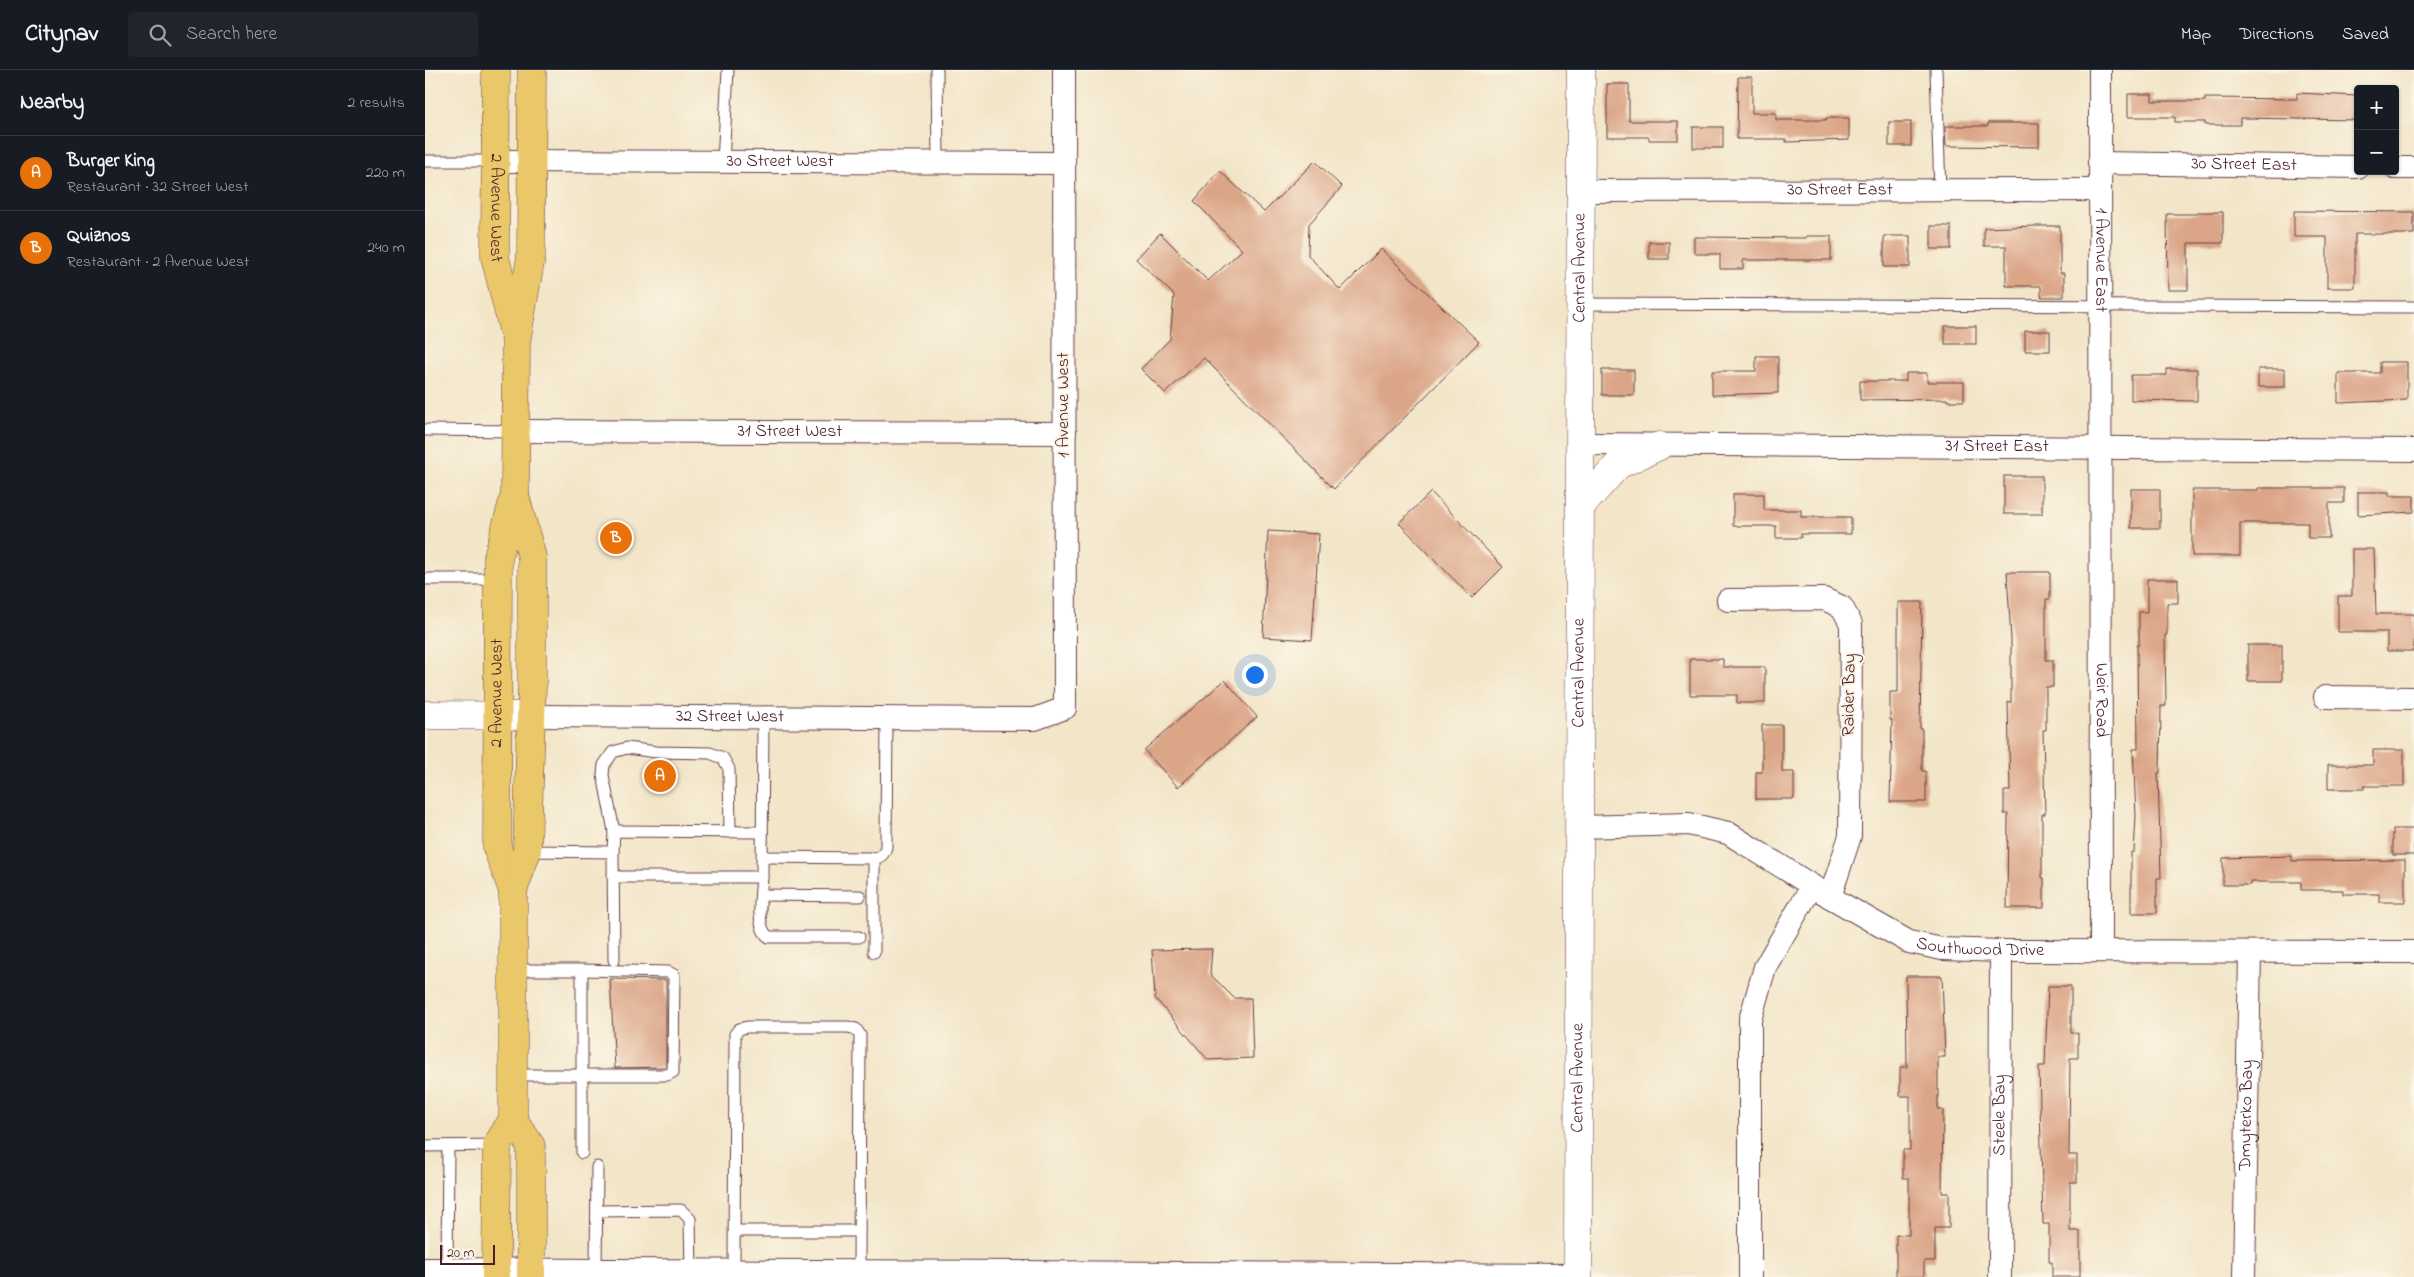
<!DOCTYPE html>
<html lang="en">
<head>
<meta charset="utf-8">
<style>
	body { margin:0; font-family:"Indie Flower",sans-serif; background:#20242c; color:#f1f3f6 }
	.controls { position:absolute; right:15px; top:15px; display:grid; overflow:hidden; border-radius:5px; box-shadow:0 1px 4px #0004 }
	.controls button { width:45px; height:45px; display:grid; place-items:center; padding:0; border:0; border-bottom:1px solid #363941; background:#171b24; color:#f1f3f6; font:25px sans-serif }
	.scale { position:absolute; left:15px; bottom:12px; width:55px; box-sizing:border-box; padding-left:5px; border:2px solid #4a1f2b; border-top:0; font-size:14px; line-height:18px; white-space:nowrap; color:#4a1f2b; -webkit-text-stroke:4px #fcf5e5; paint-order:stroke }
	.you { position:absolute; left:829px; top:604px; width:18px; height:18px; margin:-12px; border:4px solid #fff; border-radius:50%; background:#1a73e8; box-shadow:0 0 0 8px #1a73e833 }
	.badge { display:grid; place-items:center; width:32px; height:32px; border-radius:50%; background:#1a73e8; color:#fff; font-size:16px; font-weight:700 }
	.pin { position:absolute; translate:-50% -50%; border:2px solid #fff; box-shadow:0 1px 5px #0006 }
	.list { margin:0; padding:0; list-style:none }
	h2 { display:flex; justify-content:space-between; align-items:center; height:65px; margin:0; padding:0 20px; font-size:21px }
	h2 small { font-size:16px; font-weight:400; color:#9ea1a6 }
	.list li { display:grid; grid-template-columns:32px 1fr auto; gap:15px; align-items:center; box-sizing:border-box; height:75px; padding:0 20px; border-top:1px solid #363941 }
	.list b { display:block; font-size:19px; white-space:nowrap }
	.list p { margin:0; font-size:16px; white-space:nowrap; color:#9ea1a6 }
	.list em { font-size:16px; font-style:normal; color:#9ea1a6 }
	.icon { flex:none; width:28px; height:28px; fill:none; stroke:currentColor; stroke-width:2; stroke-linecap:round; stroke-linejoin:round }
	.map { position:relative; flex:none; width:1989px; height:1207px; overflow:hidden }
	header { display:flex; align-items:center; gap:30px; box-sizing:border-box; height:70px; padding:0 25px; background:#171b24; border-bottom:1px solid #363941 }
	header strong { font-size:24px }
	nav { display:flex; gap:28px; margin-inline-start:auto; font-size:18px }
	.search { width:350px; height:45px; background:#20242c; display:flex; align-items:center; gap:12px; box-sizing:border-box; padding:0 18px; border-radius:5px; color:#9ea1a6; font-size:19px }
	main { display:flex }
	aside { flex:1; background:#171b24 }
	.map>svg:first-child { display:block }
	.building { fill:#dba688 }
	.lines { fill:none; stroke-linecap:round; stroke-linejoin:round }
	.service-casing { stroke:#633d43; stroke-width:13 }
	.minor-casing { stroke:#633d43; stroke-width:24 }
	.tertiary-casing { stroke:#633d43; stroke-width:29 }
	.trunk-casing { stroke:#633d43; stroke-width:29 }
	.service { stroke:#fff; stroke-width:11 }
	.minor { stroke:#fff; stroke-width:22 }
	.tertiary { stroke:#fff; stroke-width:28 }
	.trunk { stroke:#eac769; stroke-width:28 }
	.labels { text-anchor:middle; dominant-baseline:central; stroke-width:4; stroke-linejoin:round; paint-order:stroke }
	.street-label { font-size:18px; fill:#4a1f2b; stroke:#fcf5e5 }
</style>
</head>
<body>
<header>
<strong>Citynav</strong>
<div class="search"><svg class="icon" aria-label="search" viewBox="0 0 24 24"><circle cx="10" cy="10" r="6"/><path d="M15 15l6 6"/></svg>Search here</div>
<nav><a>Map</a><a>Directions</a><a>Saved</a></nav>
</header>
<main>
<aside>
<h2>Nearby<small>2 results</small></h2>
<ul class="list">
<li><span class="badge" style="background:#e8710a">A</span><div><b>Burger King</b><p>Restaurant · 32 Street West</p></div><em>220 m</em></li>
<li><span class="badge" style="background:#e8710a">B</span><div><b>Quiznos</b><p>Restaurant · 2 Avenue West</p></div><em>240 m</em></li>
</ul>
</aside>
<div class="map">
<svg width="1989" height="1207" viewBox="0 0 1989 1207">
	<rect width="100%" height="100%" fill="#fcf5e5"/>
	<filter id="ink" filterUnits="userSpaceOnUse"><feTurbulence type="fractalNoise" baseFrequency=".02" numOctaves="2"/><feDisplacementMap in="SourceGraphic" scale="10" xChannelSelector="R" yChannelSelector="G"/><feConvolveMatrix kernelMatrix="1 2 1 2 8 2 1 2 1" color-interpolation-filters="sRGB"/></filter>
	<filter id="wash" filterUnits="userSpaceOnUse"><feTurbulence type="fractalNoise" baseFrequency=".0096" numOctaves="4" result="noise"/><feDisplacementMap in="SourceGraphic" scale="20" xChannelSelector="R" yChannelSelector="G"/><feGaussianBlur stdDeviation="1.12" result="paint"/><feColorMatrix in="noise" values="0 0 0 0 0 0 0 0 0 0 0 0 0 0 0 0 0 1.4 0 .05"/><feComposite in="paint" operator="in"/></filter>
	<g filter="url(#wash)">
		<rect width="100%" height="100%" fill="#f2e5c8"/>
		<g id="blocks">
			<g class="building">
				<path d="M1313,7H1327V43H1351V50H1401V48H1424V70L1361,72V69H1312Z"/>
				<path d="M1182,14H1204V51H1253V70H1224V67H1182Z"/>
				<path d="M1872,23L1933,26V50L1815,48V55H1780V52H1750V47H1703V24H1727V31H1780V28L1872,29Z"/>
				<rect x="1464" y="52" width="22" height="24"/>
				<path d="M1563,53H1614V77L1521,76L1520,56H1563Z"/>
				<rect x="1268" y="57" width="30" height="21"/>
				<path d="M890,91L917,117L884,154L883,185L915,220L956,179L1054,272L909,419L779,288L740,323L716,299L745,269L749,225L711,189L735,163L783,211L817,180L769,131L795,101L839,142Z"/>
				<path d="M1869,141L1989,142V164H1930V218H1902V167H1869Z"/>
				<path d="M1772,142H1798V173H1763V220H1743L1742,144H1772Z"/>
				<rect x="1506" y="156" width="20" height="23"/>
				<path d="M1610,156H1635V203H1639V227H1616V216H1581V176H1559V158Z"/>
				<path d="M1381,166H1406V190H1318V199H1295V184H1269V167L1381,168Z"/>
				<rect x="1459" y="166" width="26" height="31"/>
				<rect x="1224" y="172" width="20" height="17"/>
				<rect x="1520" y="256" width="31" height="18"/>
				<rect x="1600" y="261" width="25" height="20"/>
				<path d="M1331,286H1353V323L1287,325V301H1331Z"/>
				<path d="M1955,292H1982V330L1913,333V303H1955Z"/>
				<path d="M1742,299H1772V331L1706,330V305H1742Z"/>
				<rect x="1833" y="299" width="27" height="18"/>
				<rect x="1177" y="300" width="32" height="25"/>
				<path d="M1481,303H1502V312H1539V331H1522V329L1435,330V311H1481Z"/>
				<rect x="1579" y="406" width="38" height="38"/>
				<path d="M1833,418H1919V433H1904V468H1883V453H1815V486H1767V420H1833Z"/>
				<rect x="1706" y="419" width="29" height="39"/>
				<path d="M1006,422L1078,497L1047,528L974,453Z"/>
				<path d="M1933,422H1964V426H1989V442L1933,445Z"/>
				<path d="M1308,424H1339V440H1376V447H1426V464H1376V468H1351V456H1308Z"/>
				<path d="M843,461L894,464L887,570L838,567Z"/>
				<path d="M1927,479H1949L1951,544H1989V581H1962V562H1913V526H1927Z"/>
				<path d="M1582,502H1625V529H1621V590H1628V617H1621V660H1618L1620,744H1617V808H1619V838H1582L1583,744H1579V721H1585L1583,632H1586V569Z"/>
				<path d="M1722,509H1753V533H1742V565H1740L1741,636H1736L1735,703H1733L1736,808H1732V843H1706V782H1709L1711,746L1708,679H1713L1712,575H1714V542H1722Z"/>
				<path d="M1473,532H1497L1495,659H1497V701H1501V732H1465L1467,650H1465V622H1473Z"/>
				<rect x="1823" y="575" width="34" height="36"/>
				<path d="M1265,589H1298V597H1340V633H1312V625H1265Z"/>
				<path d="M800,610L832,647L753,717L719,680Z"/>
				<path d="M1337,655H1357V702H1369V729H1331V702H1337Z"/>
				<path d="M1948,680H1979V716H1939V719H1903V695H1948Z"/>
				<rect x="1968" y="759" width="21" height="26"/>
				<path d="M1867,786V791L1980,790V832H1954V824H1918V820H1876V812H1825V815H1798V788Z"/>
				<path d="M787,879L785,904L809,928H826L828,988L783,990L730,928L727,880Z"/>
				<path d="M1481,906H1517L1520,987H1513V1040H1518L1517,1123H1524V1158H1510V1191H1499V1207H1471V1165H1484V1108H1478V1080H1485V1026H1475V997H1482Z"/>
				<path d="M185,909L241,910V997L190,998Z"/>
				<path d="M1623,916H1646V963H1653V988H1645L1644,1085H1652V1112H1645V1161H1655V1207H1627V1192H1624V1154H1618L1614,996H1620Z"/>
			</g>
		</g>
	</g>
	<g filter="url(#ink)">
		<use href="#blocks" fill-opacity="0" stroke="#633d43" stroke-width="1"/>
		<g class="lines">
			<defs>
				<g id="service">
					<path d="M512,0L513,92"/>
					<path d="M1511,0L1515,122"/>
					<path d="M0,91H71"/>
					<path d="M298,92L303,0"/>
					<path d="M1156,234L1989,237"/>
					<path d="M0,360L90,361"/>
					<path d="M0,509H73"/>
					<path d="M189,761L178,705L179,695L188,682L202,678L231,682L285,683L298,688L304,699L305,762"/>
					<path d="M102,781L188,782L189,890"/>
					<path d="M188,782L189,761L337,762"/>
					<path d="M337,787L449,788C457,787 459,784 461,777L462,648"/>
					<path d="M449,788V882"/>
					<path d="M188,807H337L338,647"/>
					<path d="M337,807C336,823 330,859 344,867H434"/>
					<path d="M336,825L435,826"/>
					<path d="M88,900H157V1083"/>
					<path d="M88,1005H242L248,1002L249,905L243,902L157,900"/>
					<path d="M0,1076L72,1075"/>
					<path d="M172,1141L256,1140L265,1149L266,1200"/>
					<path d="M310,1161H434"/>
					<path d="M22,1199L23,1076"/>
					<path d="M171,1200L172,1097"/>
					<path d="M309,1200L310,964L314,959L322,957H423L431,959L435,965L434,1201"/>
				</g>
				<g id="minor">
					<path id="s1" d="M1675,0L1676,880"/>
					<path id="s2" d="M71,91L639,93"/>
					<path id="s3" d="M1674,93L1933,97"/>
					<path d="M1970,98H1989"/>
					<path id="s4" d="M1156,121L1675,120"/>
					<path id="s5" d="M90,361L640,363"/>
					<path id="s6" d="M1156,374L1989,380"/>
					<path d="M1303,530L1399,529L1417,537L1426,554L1425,766L1405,827"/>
					<path d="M1900,627L1989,628"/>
					<path id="s7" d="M106,646L610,649L640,638L639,0"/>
					<path id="s8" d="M1155,757L1264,754L1303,763L1405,827L1484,872L1517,879L1576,881L1989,882"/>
					<path d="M0,1199L1153,1205"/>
					<path d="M1325,1207V950L1340,897L1387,816"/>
					<path id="s9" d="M1575,1207L1576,881"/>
					<path id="s10" d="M1819,1207L1825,883"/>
				</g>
				<g id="tertiary">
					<path d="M1156,436L1193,395L1234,376"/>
					<path d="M0,645L106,646"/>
					<path id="s11" d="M1153,1207L1156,0"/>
				</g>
				<g id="trunk">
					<path id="s12" d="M71,0L70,187L89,263"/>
					<path id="s13" d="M88,821L72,778L73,487L90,424L91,272L106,187L107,0"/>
					<path d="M88,1049L106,1076V1207"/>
					<path d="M71,1207L72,1075L88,1049V821L102,781L107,616V487L90,426"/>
				</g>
			</defs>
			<use href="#service" class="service-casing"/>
			<use href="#minor" class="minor-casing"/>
			<use href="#tertiary" class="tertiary-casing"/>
			<use href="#trunk" class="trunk-casing"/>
			<use href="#service" class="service"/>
			<use href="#minor" class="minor"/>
			<use href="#tertiary" class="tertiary"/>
			<use href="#trunk" class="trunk"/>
		</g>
	</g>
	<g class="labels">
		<g class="street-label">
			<text stroke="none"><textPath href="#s2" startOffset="284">30 Street West</textPath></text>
			<text stroke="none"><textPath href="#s3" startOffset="145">30 Street East</textPath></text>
			<text stroke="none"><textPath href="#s4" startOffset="259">30 Street East</textPath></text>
			<text stroke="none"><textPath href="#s12" startOffset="138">2 Avenue West</textPath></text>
			<text stroke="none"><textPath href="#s1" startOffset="190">1 Avenue East</textPath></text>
			<text stroke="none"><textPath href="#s11" startOffset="1009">Central Avenue</textPath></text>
			<text transform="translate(639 335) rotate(-90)">1 Avenue West</text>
			<text stroke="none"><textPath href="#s5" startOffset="275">31 Street West</textPath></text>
			<text stroke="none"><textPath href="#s6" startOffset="416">31 Street East</textPath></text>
			<text stroke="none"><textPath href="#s11" startOffset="604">Central Avenue</textPath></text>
			<text stroke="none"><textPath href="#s13" startOffset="201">2 Avenue West</textPath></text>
			<text transform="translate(1425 625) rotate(-89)">Raider Bay</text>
			<text stroke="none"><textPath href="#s1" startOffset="630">Weir Road</textPath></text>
			<text stroke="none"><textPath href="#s7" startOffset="199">32 Street West</textPath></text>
			<text stroke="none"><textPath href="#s8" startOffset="432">Southwood Drive</textPath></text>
			<text stroke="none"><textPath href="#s11" startOffset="199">Central Avenue</textPath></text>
			<text stroke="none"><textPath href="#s9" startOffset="162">Steele Bay</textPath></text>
			<text stroke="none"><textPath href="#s10" startOffset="162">Dmyterko Bay</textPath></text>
		</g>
	</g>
</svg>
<div class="controls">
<button>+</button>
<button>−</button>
</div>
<div class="scale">20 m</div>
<div class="you"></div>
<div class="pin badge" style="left:235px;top:706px;background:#e8710a">A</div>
<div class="pin badge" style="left:191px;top:468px;background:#e8710a">B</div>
</div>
</main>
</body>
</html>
